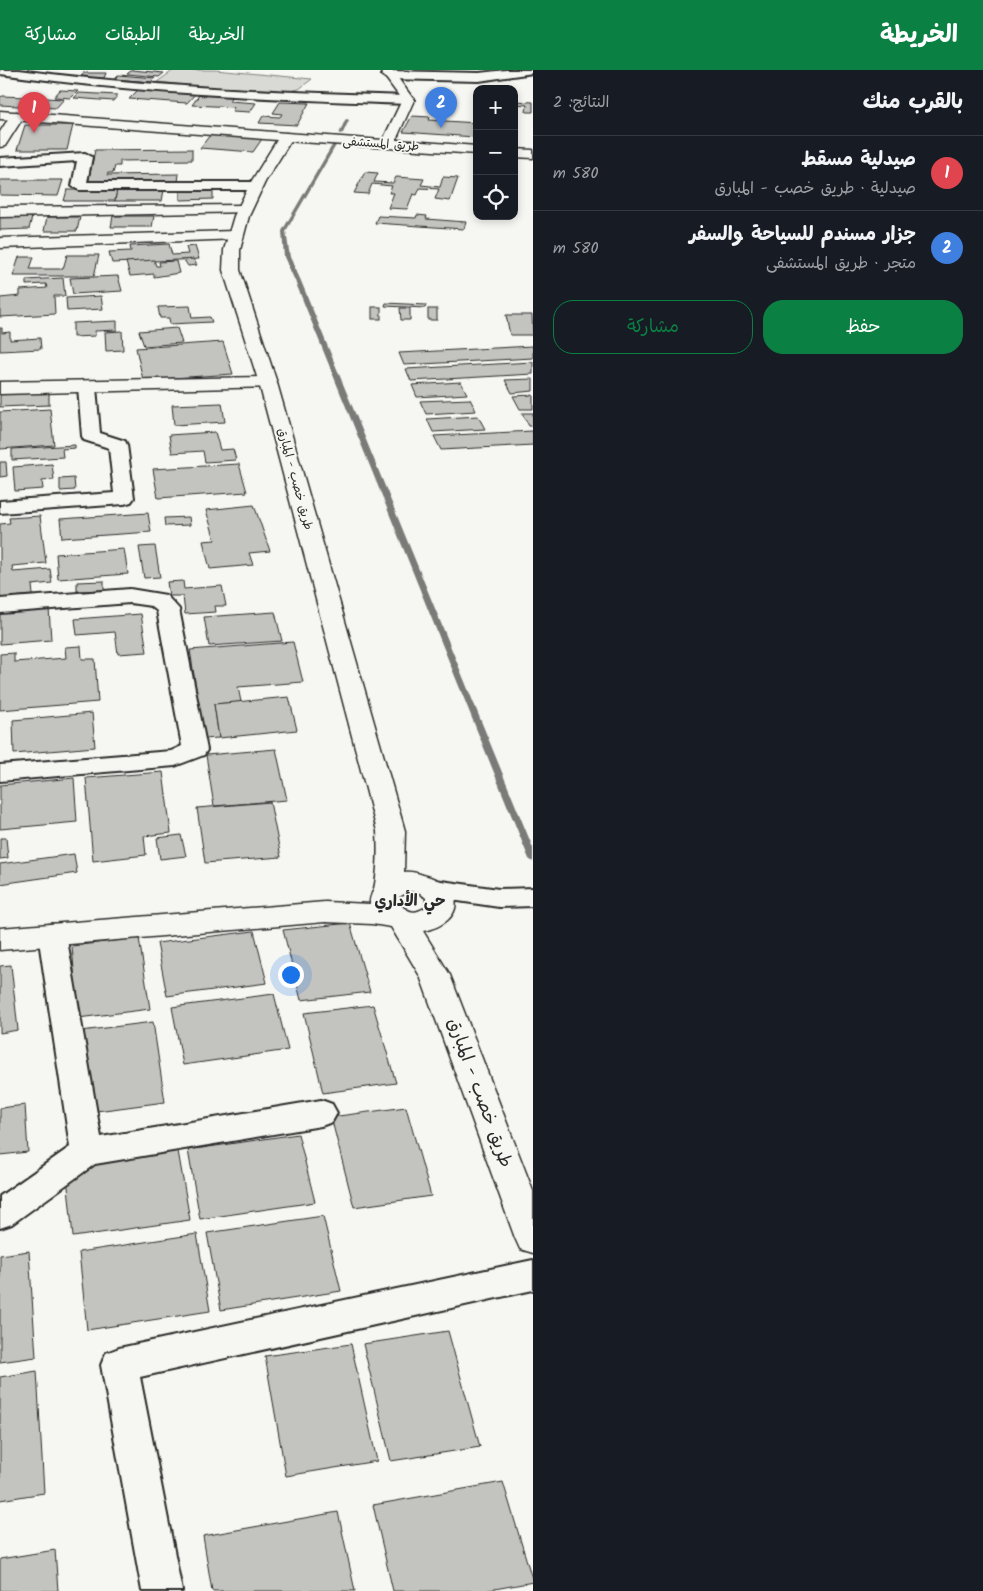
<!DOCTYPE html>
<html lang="ar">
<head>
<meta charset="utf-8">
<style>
	body { margin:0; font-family:Kalam,"Playpen Sans Arabic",sans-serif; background:#242831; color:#f1f3f6; direction:rtl }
	.controls { position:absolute; right:15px; top:15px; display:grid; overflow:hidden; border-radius:10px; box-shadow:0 2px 8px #0003 }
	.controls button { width:45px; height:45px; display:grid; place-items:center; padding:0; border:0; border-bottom:1px solid #363941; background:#171b24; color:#f1f3f6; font:25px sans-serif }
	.you { position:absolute; left:290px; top:904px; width:18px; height:18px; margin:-12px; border:4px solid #fff; border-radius:50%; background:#1a73e8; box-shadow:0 0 0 8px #1a73e833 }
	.badge { display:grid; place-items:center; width:32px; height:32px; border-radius:50%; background:#0b8043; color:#fff; font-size:16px; font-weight:700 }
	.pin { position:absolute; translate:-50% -41px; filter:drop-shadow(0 1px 2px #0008) }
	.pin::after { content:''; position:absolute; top:26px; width:18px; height:15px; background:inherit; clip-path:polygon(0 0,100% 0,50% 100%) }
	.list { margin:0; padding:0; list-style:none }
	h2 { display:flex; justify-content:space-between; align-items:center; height:65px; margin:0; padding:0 20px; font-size:21px }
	h2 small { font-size:16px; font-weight:400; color:#9ea1a6 }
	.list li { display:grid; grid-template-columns:32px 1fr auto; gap:15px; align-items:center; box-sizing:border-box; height:75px; padding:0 20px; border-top:1px solid #363941 }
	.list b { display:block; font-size:19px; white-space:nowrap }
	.list p { margin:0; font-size:16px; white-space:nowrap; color:#9ea1a6 }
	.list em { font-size:16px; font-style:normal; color:#9ea1a6 }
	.actions { display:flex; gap:10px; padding:15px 20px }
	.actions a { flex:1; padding:11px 0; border:1px solid #0b8043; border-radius:20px; text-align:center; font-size:18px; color:#0b8043 }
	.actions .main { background:#0b8043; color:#fff }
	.icon { flex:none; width:28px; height:28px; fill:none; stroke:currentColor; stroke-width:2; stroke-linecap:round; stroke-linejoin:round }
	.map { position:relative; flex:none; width:533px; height:1521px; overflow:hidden; direction:ltr }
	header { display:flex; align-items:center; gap:30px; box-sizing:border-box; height:70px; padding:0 25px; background:#0b8043; color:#fff }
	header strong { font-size:24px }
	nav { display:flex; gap:28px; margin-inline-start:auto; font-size:18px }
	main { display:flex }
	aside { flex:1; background:#171b24 }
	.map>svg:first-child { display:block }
	.green { fill:#d9d9d5; stroke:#828280 }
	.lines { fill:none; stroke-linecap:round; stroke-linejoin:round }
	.stream { fill:#7a7a78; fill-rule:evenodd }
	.building { fill:#c3c3c0; stroke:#2b2b2b }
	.minor-casing { stroke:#2b2b2b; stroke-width:4 }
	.tertiary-casing { stroke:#2b2b2b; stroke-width:3 }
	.secondary-casing { stroke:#2b2b2b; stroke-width:3 }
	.minor { fill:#f6f6f2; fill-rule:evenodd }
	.tertiary { fill:#f6f6f2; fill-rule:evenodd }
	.secondary { fill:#f6f6f2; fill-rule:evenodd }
	.labels { text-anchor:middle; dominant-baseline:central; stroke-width:4; stroke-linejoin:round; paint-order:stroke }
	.far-street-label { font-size:12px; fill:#2b2b2b; stroke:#f6f6f2 }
	.neighbourhood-label { font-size:16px; font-weight:bold; fill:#2b2b2b; stroke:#f6f6f2 }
	.near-street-label { font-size:18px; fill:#2b2b2b; stroke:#f6f6f2 }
</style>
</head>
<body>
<header>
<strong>الخريطة</strong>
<nav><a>الخريطة</a><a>الطبقات</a><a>مشاركة</a></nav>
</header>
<main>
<aside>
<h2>بالقرب منك<small>النتائج: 2</small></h2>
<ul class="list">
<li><span class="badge" style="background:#e0444e">1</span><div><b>صيدلية مسقط</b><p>صيدلية · طريق خصب - المبارق</p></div><em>580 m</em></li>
<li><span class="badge" style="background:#3f7fe0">2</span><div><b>جزار مسندم للسياحة والسفر</b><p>متجر · طريق المستشفى</p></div><em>580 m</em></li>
</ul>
<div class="actions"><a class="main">حفظ</a><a>مشاركة</a></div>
</aside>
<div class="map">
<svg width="533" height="1521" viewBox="0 0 533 1521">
	<rect width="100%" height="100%" fill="#f6f6f2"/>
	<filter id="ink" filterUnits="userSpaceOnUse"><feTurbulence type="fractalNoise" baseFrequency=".02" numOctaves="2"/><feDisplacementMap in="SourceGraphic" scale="10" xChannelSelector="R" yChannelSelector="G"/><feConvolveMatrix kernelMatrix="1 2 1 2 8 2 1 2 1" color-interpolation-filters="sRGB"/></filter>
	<g filter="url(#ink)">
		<path class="green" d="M174,0H215L312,9L299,19L275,24L157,12Z"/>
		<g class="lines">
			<g class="stream">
				<path d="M347,49L349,50L343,63L339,64L345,50Z"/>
				<path d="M336,71L338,72L286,161L290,187L301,211L533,778V792L529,789L295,211L284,187L282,161L334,72Z"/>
			</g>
		</g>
		<g class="building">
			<path d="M132,0L164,3L159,7L127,4Z"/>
			<path d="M83,3H106L104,8H80Z"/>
			<path d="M118,5L155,8L151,12L114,9Z"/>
			<path d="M139,19L196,23L187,33L129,29Z"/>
			<path d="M60,20L78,21L71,28L54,27Z"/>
			<path d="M79,23L118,25L113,31L74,28Z"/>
			<path d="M200,24L232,26L229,31L256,33L250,42L232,41L234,37L192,35Z"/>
			<path d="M2,26L26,27L18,36L0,35V28Z"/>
			<path d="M26,27L64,29L56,38L18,36Z"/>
			<path d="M514,31L533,32V42H526L527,35L514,34Z"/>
			<path d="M280,32L309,33L297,55L259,53L263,46L280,47L282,44L273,43Z"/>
			<path d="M412,46L430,47L429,50L477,53V64L475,67L403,62Z"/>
			<path d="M25,55H73L67,80H17Z"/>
			<path d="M210,65L262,69L253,82L200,78Z"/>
			<path d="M192,79V90L120,91V96H115L113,103H108L107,105L179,104L178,112L88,113L95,80Z"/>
			<path d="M365,102L378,103L374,112L393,113L396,107L424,109L421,115L440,117L443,107L458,108L450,131L435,129L439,119L420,118L417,125L413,124L407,139L388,138L394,123H389L392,116L372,114L368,124L354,123Z"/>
			<path d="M0,110H63L58,126L0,125Z"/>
			<path d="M180,119H213V129L180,130Z"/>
			<path d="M67,120H117L115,131H64Z"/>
			<path d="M117,120H164L162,131H115Z"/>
			<path d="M0,143H15L14,148L32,147L29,159L0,160Z"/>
			<path d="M417,145L427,146L426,149L466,152L464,159L375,153L378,146L416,148Z"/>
			<path d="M113,146H154L152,157H111Z"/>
			<path d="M47,147H80L77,161H44Z"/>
			<path d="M169,174L172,185L188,184L186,177L195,176L199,189L112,193L109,182L131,181L130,176Z"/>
			<path d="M67,185H99L94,206H13L19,187H34L30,199H63Z"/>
			<path d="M193,189L197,195L188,196L184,190Z"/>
			<path d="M154,190L156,196H160L159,192L176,191L179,203L154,207V204L130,206L126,192Z"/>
			<path d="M118,206L122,221L73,224L70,208Z"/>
			<path d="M63,208L65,226H54L55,244L0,247V228L20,226V220L47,218L46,214L26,215V210Z"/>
			<path d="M101,226L103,239L67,241L66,228Z"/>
			<path d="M386,233L426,235L425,238L385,236Z"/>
			<path d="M190,236L192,248L210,247L212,252L170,254L169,248H160L158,237Z"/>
			<rect x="372" y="237" width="9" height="12"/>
			<path d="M400,238H410V250H401Z"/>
			<rect x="428" y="239" width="9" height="11"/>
			<path d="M506,245H532L533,265H510Z"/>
			<path d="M117,251V260L95,261V266L73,267V253Z"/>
			<path d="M0,258H2V263L10,262V270L40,268L41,279L0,281Z"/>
			<path d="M177,258L182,273L144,276L139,261Z"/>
			<path d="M122,261L123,280L106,281L105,262Z"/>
			<path d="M223,272L233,304L143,310L136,278Z"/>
			<path d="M533,276V288L404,295L399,283Z"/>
			<path d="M533,292V304L411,311L406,299Z"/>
			<path d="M533,309V321L512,323L505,310Z"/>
			<path d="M461,312L467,324L417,327L412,315Z"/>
			<path d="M49,321V335L0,337V323Z"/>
			<path d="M533,325V339H520L513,326Z"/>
			<path d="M470,329L476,341L426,344L420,331Z"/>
			<path d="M222,333L225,352L174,355L172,335Z"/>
			<path d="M50,339L54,375L0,379V342Z"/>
			<path d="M522,343H533V356H529Z"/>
			<path d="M478,346L485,359L433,362L427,349Z"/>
			<path d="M533,361V375L441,380L434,366Z"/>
			<path d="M215,362L220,380L233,379L236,390L205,392L203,381L172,383L169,365Z"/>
			<path d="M75,375V378L62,379L63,387L12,390V379Z"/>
			<path d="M0,392H6L7,406L0,407Z"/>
			<path d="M52,394L54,410L42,411L43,419L15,421L13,397Z"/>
			<path d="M239,394L247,422L158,428L153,399Z"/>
			<path d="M74,408L75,420L60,421V409Z"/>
			<path d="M254,435L270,481L249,483L253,495L210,499L203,471L215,470L206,440Z"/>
			<path d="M148,443L151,462L62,468L60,449Z"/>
			<path d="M40,446L46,493L12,496L13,502L50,499L52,513L32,515L33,525L0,528V454L10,453L9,448Z"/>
			<path d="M189,447L190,455L165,456L164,448Z"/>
			<path d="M155,476L160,507L144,508L139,477Z"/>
			<path d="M124,479L128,504L58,509L56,484Z"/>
			<path d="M104,511V520L77,521V512Z"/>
			<path d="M183,511L184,519L222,516L226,536H215L216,542L185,544L183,526H169L167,512Z"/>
			<path d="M49,538L51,570L0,574V542Z"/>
			<path d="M275,542L282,571L209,576L204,547Z"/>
			<path d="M141,544L147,582L118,584L115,562L77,565L75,549Z"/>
			<path d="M293,572L303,612L238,617L241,632L214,634L219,668L204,669L190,580Z"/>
			<path d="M81,576L82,589H95L98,632L0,640V584L14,583V592L66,588L65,577Z"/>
			<path d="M289,627L297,660L219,668L214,634Z"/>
			<path d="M92,643L95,677L14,684L13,650Z"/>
			<path d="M276,679L287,730L214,736L206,685Z"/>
			<path d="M163,702L171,763L144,766L146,785L93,791L86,708Z"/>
			<path d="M74,708L77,752L0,759V715Z"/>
			<path d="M270,732L281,787L205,793L197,738Z"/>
			<path d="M181,765L186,786L160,789L157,768Z"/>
			<path d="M0,768H6L8,788L0,789Z"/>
			<path d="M74,784L77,803L0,814V794Z"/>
			<path d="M350,853L370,922L301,930L283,860Z"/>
			<path d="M254,861L267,913L167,926L157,873Z"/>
			<path d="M139,868L150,939L78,948L72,876Z"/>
			<path d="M11,895L18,960L0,963V896Z"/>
			<path d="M274,924L288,980L183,995L172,937Z"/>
			<path d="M373,935L396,1013L323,1023L304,943Z"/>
			<path d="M153,952L165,1032L89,1042L81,961Z"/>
			<path d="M25,1035L28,1082L0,1085V1038Z"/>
			<path d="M406,1037L431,1126L354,1137L331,1047Z"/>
			<path d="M298,1064L315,1132L200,1149L188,1080Z"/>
			<path d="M178,1081L190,1150L73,1167L66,1097Z"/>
			<path d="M323,1146L341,1221L221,1240L207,1163Z"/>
			<path d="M197,1164L210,1241L87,1260L79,1182Z"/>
			<path d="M29,1181L36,1287L0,1292V1185Z"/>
			<path d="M448,1261L480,1377L391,1391L363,1274Z"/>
			<path d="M351,1274L377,1391L286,1406L265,1286Z"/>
			<path d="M37,1301L44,1423L0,1430V1307Z"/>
			<path d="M503,1412L533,1512L484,1521H393L373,1435Z"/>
			<path d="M338,1442L355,1521H212L203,1466Z"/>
			<path d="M55,1480L58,1521H0V1489Z"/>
		</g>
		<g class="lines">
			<defs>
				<g id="minor">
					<path d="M0,0H19C148,17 278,22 408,26L414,30L408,34C271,29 136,23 0,4Z"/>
					<path d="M506,0H533V3L479,11L388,9L382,5L388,1L479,3Z"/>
					<path d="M85,83L92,87L87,112H255L262,116L255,120H79L72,116L77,91L0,96V88Z"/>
					<path d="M87,312L93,313L96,317L100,363L125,371L127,375L134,428L131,432L124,434L0,443V431L114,423L109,378L84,370L82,366L78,317L81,313Z"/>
					<path d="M130,519L166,525L179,539L207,680L204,685L175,696L0,711V695L171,681L182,676L157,541L151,536L130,533L0,543V529Z"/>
					<path d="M434,810L499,819L533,818V836L499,837L424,826L420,819L424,812Z"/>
					<path d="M52,854L62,857L66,864L101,1067L321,1030L332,1034L337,1043L332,1052L321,1056L95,1094L12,1154L0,1158V1126L70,1077L38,864L42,857Z"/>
					<path d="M533,1190V1220L140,1307L182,1521H142L101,1295L106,1283L119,1278Z"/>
				</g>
				<g id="tertiary">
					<path d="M380,0H392L414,30L396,70L477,76V84L286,71L279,67L286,63L383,70L402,30Z"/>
					<path d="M17,42L24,46L5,76L0,77V62L12,43Z"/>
					<path d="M514,79L533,80V88L514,87Z"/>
					<path d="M245,135L250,136L252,139L250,142L0,147V137Z"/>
					<path d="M234,161L239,163L242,166L239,169L0,178V168Z"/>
					<path d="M268,307L275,309L277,313L275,317L0,324V312Z"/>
				</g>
				<path id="secondary" d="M0,41L286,63L293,67L265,112L249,146L240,180V200L277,313L405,761L404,802C411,801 417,803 423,805C468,816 465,853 423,861L450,905L533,1121V1183L520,1179L515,1168L420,906L391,857L372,854L325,852L0,880V858L325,832L370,834C369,826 374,822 375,814C378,797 378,779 377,761L259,313L223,200L224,180L234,146L251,112L277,70L0,49ZM410,821L420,823L426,828V837C414,845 409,842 399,834V827Z"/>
			</defs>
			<use href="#minor" class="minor-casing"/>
			<use href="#tertiary" class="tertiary-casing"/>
			<use href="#secondary" class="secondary-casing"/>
			<use href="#minor" class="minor"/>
			<use href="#tertiary" class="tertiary"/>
			<use href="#secondary" class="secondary"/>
		</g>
	</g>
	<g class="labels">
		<g class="far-street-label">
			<text transform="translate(381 74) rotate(4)">طريق المستشفى</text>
			<text transform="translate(295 409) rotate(75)">طريق خصب - المبارق</text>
		</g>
		<g class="neighbourhood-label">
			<text x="410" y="831">حي الأداري</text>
		</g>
		<g class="near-street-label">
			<text transform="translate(479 1023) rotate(70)">طريق خصب - المبارق</text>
		</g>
	</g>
</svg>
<div class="controls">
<button>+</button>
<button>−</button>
<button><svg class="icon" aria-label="locate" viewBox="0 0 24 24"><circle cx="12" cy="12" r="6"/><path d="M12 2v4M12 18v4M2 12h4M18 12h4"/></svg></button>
</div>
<div class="you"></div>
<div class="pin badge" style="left:34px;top:63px;background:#e0444e">1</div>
<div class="pin badge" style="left:441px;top:58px;background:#3f7fe0">2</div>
</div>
</main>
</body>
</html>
